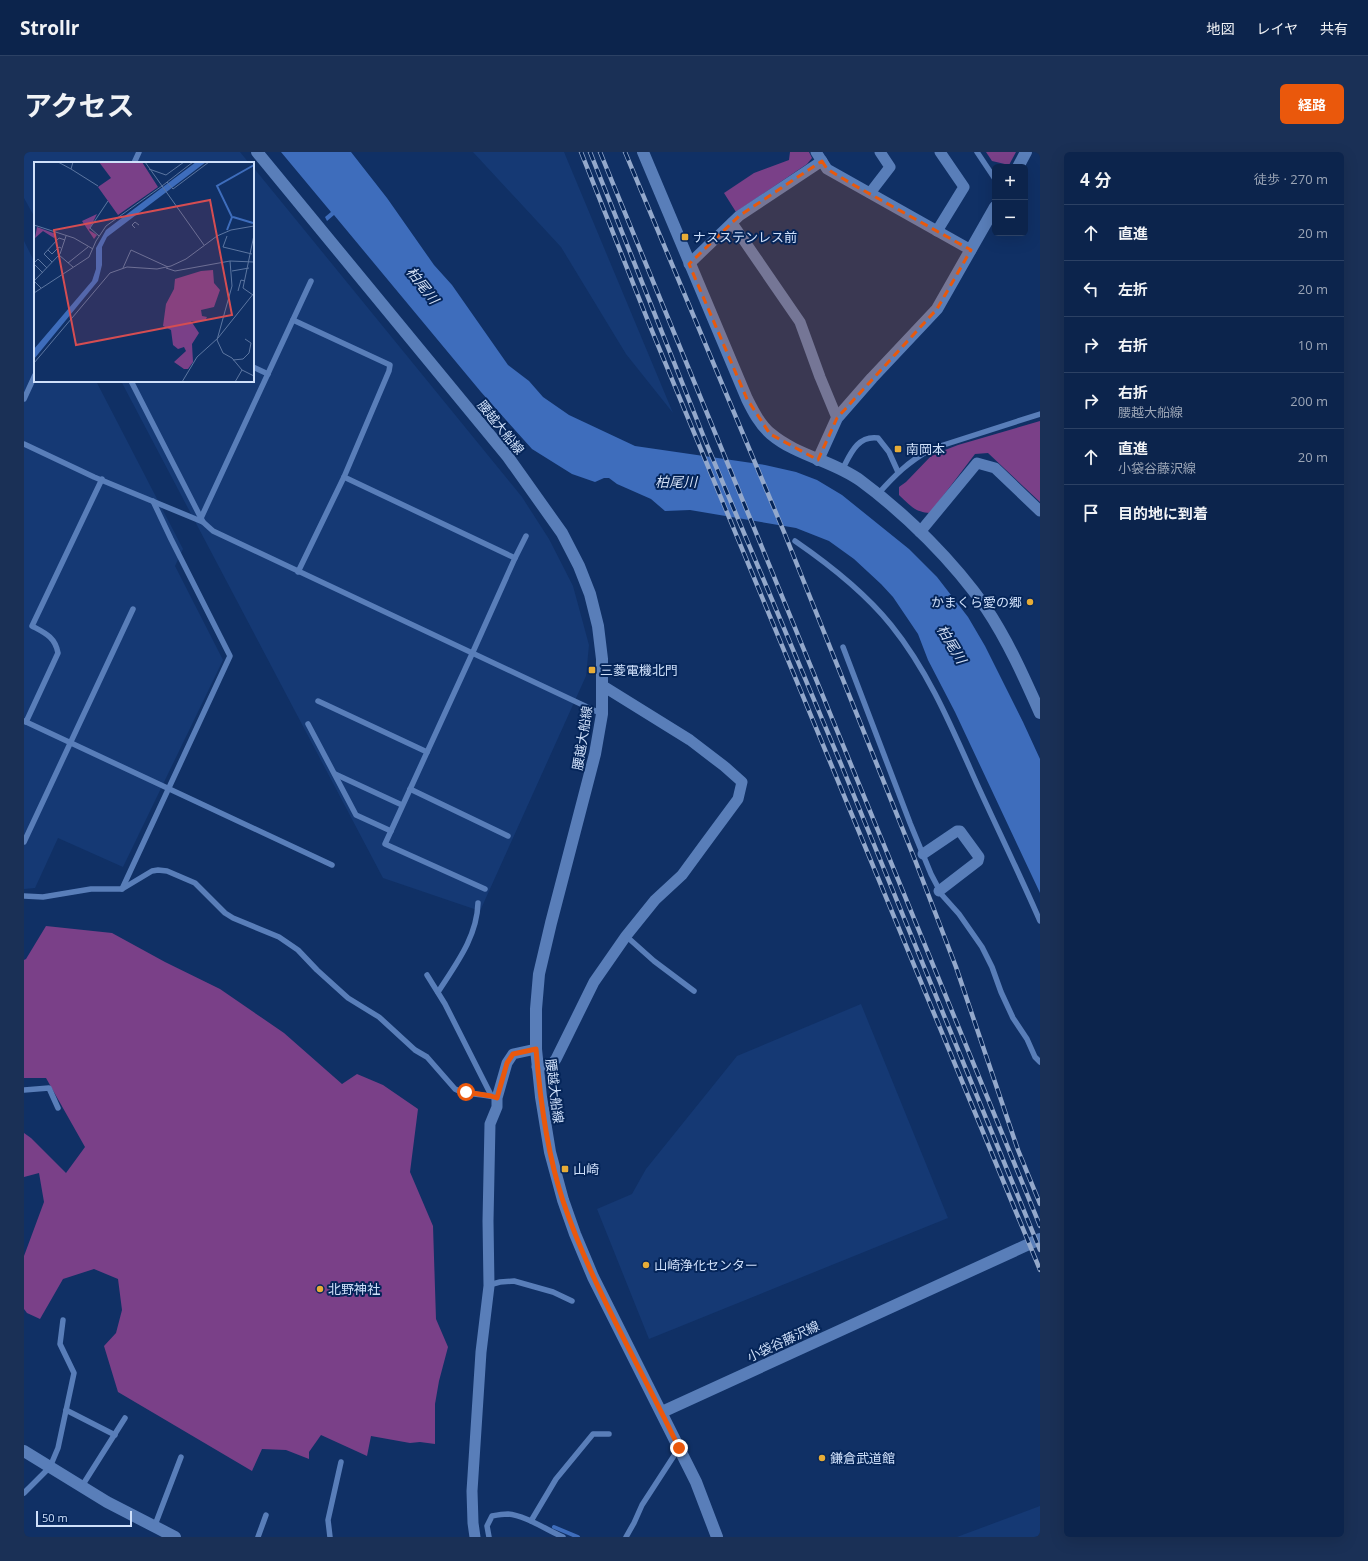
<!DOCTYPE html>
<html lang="ja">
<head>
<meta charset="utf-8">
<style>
	body { margin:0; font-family:"Open Sans","Noto Sans JP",sans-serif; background:#1a3056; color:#f1f3f6 }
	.controls { position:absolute; right:12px; top:12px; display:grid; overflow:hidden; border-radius:6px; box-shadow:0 4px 16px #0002 }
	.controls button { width:36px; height:36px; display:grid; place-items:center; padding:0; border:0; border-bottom:1px solid #2c4164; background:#0c244c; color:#f1f3f6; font:20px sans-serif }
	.scale { position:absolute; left:12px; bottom:10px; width:96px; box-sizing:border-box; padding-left:4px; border:2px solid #cfe0fa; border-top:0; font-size:11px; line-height:14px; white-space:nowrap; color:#cfe0fa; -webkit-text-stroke:3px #052559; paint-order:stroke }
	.stop { position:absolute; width:12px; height:12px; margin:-9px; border:3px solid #ea580c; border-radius:50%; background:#fff }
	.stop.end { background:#ea580c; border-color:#fff; box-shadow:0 1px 4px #0008 }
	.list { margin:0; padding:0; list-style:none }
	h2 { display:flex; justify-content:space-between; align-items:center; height:52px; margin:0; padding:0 16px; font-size:17px }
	h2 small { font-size:13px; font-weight:400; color:#9aa4b5 }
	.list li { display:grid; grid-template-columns:26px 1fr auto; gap:12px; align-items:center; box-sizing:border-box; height:56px; padding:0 16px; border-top:1px solid #2c4164 }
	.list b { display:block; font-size:15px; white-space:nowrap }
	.list p { margin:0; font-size:13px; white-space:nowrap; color:#9aa4b5 }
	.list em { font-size:13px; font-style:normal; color:#9aa4b5 }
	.icon { flex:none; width:22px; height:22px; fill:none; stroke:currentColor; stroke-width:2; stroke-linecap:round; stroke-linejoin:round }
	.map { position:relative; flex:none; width:1016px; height:1385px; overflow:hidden; border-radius:6px }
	header { display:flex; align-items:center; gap:24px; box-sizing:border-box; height:56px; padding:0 20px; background:#0c244c; border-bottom:1px solid #2c4164 }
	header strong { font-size:19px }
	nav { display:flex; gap:22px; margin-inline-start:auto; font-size:14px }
	.intro { display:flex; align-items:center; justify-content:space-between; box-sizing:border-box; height:96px; padding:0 24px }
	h1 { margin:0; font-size:28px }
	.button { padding:10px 18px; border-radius:6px; background:#ea580c; color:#fff; font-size:14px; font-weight:700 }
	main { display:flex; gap:24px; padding:0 24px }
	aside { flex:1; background:#0c244c; border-radius:6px; box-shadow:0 4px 16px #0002 }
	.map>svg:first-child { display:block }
	.built { fill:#153974 }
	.green { fill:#7a4088 }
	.water { fill:#3e6dbc }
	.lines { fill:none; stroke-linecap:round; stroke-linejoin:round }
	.stream { stroke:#3e6dbc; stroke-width:4 }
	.lane { stroke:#597eb9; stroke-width:5.5 }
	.street { stroke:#597eb9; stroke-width:11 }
	.secondary { stroke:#597eb9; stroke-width:12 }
	.rail-casing { stroke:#93a8cb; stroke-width:4.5 }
	.rail { stroke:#052559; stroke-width:3; stroke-dasharray:9; stroke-linecap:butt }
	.route { stroke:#ea580c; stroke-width:5 }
	.marked { fill:#e8590c; fill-opacity:0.2; stroke:#e8590c; stroke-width:3; stroke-dasharray:8 5; stroke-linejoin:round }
	.poi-dot { fill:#e7ac37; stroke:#052559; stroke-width:1.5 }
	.labels { text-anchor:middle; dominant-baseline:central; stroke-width:4; stroke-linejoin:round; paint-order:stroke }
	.poi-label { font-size:13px; fill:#cfe0fa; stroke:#052559; text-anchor:start }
	.street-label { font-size:13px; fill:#cfe0fa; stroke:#052559 }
	.water-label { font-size:14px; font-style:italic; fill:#d2dff5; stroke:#052559 }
	.inset-river { fill:none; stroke:#3e6dbc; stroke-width:2 }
	.inset-road { fill:none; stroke:#5c76a1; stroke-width:1 }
	.view { fill:#d54d52; fill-opacity:0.15; stroke:#d54d52; stroke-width:2 }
	.inset-edge { fill:none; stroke:#cfe0fa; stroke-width:2 }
</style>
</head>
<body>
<header>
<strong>Strollr</strong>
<nav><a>地図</a><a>レイヤ</a><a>共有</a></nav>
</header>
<div class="intro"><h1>アクセス</h1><a class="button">経路</a></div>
<main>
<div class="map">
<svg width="1016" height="1385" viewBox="0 0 1016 1385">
	<rect width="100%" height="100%" fill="#103065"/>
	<g class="built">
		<path d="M0,0H216L225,11H11V66L0,46Z"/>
		<path d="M449,0H540L649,261L602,202L537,95Z"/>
		<path d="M229,15L498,345L525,387L549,434L565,493L562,524L456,759L359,726L97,229H229Z"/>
		<path d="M0,89L11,111V229H72L159,397L151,414L199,508L99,715L34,686L11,736L0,737Z"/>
		<path d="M837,852L924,1066L625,1187L573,1057L608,1042L622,1017L713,904Z"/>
		<path d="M1016,1354V1385H933Z"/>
	</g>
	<g class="green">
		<path d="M766,0H785L788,6L783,12L712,60L700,41L730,21L765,8Z"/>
		<path d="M962,0H992L985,13L968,9Z"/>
		<path d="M1016,269V350L964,301L951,302L906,361C890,360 886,353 875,343V335L882,330L908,303L934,293Z"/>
		<path d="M22,774L88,781L141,810L196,837L260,881L318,932L333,922L359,933L394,957L386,1020L409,1074L412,1167L424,1195L415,1229L411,1252V1292L396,1290L386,1291L347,1284L343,1304L297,1283L285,1300V1307L262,1298L238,1297L228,1319L94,1240L80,1194L92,1181L98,1158L94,1127L70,1117L39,1127L16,1167L3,1161L0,1157V1104L20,1050L15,1021L0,1025V981L7,986L42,1021L61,995L22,926H0V808L2,807Z"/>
	</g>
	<path class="water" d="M257,0H327L363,46L410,113L428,133L484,213L505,229L519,245L545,263L611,294L741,313L772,320L793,328L818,343L885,397L913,425L944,465L961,494L999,570L1016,607V741L931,560L904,508L894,482L869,445L857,432L830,407L805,389L772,376L666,358L641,359L627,347L593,332L585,326H580L571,330L548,322L508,297L457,240L310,63L303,69L301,65L307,60Z"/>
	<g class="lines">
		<path class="stream" d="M530,1375L554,1385"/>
		<g class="lane">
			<path d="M953,0L971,27"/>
			<path d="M110,11L115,0"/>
			<path d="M269,168L366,213L365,219L320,325L274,420"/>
			<path d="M229,215L244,222"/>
			<path d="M107,229L179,370L189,379L578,562"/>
			<path d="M0,247L11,223"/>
			<path d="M0,292L70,325L179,370"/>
			<path d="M818,318C826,303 833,283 854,286L865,300L874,320"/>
			<path d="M320,325L491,406"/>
			<path d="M854,342C871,323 884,310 907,297L1016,262"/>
			<path d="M177,366L287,129"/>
			<path d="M771,389C803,411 842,442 867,473C905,520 928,576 953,632C974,678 996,723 1016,769"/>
			<path d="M819,495L886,671L907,722L918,743L935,762L958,795L968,815L977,840L989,866L1003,887L1011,905L1016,910"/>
			<path d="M294,549L403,600"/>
			<path d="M0,569L308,713"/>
			<path d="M2,570L34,501C31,485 21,481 8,474L78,327"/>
			<path d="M284,572L332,663L367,679"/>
			<path d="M311,622L378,653"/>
			<path d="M386,637L484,684"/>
			<path d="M0,690L109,457"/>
			<path d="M98,737L206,504L147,387L129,349"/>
			<path d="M461,737L361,692L448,502L491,406L502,384"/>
			<path d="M0,744L19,745L67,737H98L128,719L134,718L143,719L171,731L201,761L209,766L255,785L274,798L293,818L324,846L355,865L391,898L403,905L431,937C443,944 460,941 473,946"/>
			<path d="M602,784L630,809L670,839"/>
			<path d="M403,823L421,852L467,943"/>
			<path d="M414,840C432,812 453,785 454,751"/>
			<path d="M0,938L25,936L34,956"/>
			<path d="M465,1133L476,1130L490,1129L529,1140L548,1149"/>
			<path d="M42,1258L91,1283"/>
			<path d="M58,1334L101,1266"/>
			<path d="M0,1341L26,1315L34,1296L50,1221L36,1192L39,1168"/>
			<path d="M507,1369L532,1327L569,1282H585"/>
			<path d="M131,1373L157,1305"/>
			<path d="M234,1385L242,1363"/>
			<path d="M306,1385L304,1368L317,1310"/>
			<path d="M465,1385L463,1374L468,1364C473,1363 479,1362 484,1362C500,1363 523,1378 539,1385"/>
			<path d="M602,1385L610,1371L618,1353L655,1296"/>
		</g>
		<g class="street">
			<path d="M792,0L803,17L947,98"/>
			<path d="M846,41L866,15L856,0"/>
			<path d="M708,71L776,170L796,225L813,266"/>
			<path d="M913,79L940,35L916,0"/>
			<path d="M665,112L715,64L798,9"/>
			<path d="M896,380L953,311L971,316L1016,359"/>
			<path d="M899,702L933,679H936L955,705L954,709L915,739"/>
			<path d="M513,915L527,913L532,907L570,830L602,784L631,748L658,723L680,693L714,647L718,630L700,614L666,588L579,534"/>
			<path d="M451,1385L449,1371L448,1339L457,1200L465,1134L464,1069L466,972L473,955V946L483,911L489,902L512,897"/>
		</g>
		<g class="secondary">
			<path d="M233,0L484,305L538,381L555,414L566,442L574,474L578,507V562L571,602L527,771L515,822L512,857V897L517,945L526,1000L539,1048L551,1082L569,1125L672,1330L693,1385"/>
			<path d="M619,0L723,247C729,259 736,273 747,282C773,304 810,309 837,329C882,362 930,410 962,456C984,489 1000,525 1016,561"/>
			<path d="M994,15L1002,0"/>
			<path d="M794,308L813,266L848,226L913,157L971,55"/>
			<path d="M638,1260L1016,1087"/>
			<path d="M0,1299L83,1350L151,1385"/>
		</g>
		<defs>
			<g id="rail">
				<path d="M557,0L626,174L1016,1118"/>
				<path d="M566,0L683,293L817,612L1016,1098"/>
				<path d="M576,0L1016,1074"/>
				<path d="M601,0L760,380L891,708L932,815L994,998L1016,1052"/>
			</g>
		</defs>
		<use href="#rail" class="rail-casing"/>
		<use href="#rail" class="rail"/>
	</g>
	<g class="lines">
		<path class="route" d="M442,940L467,944L473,946L483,911L489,902L512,897C516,948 523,1001 539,1049C568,1135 616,1214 655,1296"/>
	</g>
	<path class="marked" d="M798,9L803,17L828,32L947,98L913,157L813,266L794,308L746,282L723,247L665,112L715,64Z"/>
	<g class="poi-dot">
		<rect x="657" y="81" width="8" height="8" rx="2"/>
		<rect x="870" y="293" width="8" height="8" rx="2"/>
		<circle cx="1006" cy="450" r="4"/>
		<rect x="564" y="514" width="8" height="8" rx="2"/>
		<rect x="537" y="1013" width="8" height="8" rx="2"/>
		<circle cx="622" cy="1113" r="4"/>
		<circle cx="296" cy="1137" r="4"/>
		<circle cx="798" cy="1306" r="4"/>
	</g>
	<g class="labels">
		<g class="poi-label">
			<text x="669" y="85">ナスステンレス前</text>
			<text x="882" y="297">南岡本</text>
			<text x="998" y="450" text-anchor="end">かまくら愛の郷</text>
			<text x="576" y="518">三菱電機北門</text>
			<text x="549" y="1017">山崎</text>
			<text x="630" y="1113">山崎浄化センター</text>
			<text x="304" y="1137">北野神社</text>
			<text x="806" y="1306">鎌倉武道館</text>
		</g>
		<g class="street-label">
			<text transform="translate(477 275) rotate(51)">腰越大船線</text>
			<text transform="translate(558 586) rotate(-81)">腰越大船線</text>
			<text transform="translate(531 939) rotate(83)">腰越大船線</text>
			<text transform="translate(759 1189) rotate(-25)">小袋谷藤沢線</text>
		</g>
		<g class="water-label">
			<text transform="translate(399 133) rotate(52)">柏尾川</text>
			<text x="652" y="329">柏尾川</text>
			<text transform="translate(928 492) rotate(59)">柏尾川</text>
		</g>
	</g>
	<g transform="translate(10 10)">
		<rect width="220" height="220" fill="#103065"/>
		<path d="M65,0H108L124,25L84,53L64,25L77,16ZM63,52L55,68L63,73L60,77L48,59ZM3,65L22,72V74L20,76L9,69L1,76ZM179,108L180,121L186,128L180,145L167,148L168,154L173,155L171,159H157L165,171L158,182L159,200L154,207H150L140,200L152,189L150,185L144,187L139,183L137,168L129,164L132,142L140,127L141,117L167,109Z" fill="#7a4088"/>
		<path d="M162,0H172L73,75L68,85V103L64,119L0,197V187L58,119L62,107V86L72,68Z" fill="#3e6dbc"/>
		<path class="inset-river" d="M199,55L219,61M193,68L198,55L183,24L220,3"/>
		<path class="inset-road" d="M24,0L37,7L39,0M111,0L170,83M37,7L64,24M115,7L132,13L150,0M133,20L139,27L175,0M128,24L159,0M0,63L40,76L59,87M101,66L98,63L101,60L105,63M65,74L56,66L74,39M193,74L189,85L218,92M14,88L18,92L25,85L27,86M25,93L39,105M18,100L10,92L25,76L31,78M220,100L196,99L198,124L183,178L189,191L198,196L208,208L220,214M0,101L4,97L13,106M34,101L54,85M0,102L9,111M89,106L97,88L134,105M132,106L141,109L196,99M198,109L215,106M7,126L0,119L26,92L32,74M204,129L207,118L211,119M0,131L55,95L62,79L72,64L128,24M219,133L209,126L220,73M199,198L209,197L215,191L217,181L211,177M0,201L76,111L93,105L123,107L137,104L152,97L183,74L197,68L220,64M148,220L163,195L184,176L220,131M201,220L208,208"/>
		<path class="view" d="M176,38L198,153L42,183L20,68Z"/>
		<rect width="220" height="220" class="inset-edge"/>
	</g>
</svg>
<div class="controls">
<button>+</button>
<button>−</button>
</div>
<div class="scale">50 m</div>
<div class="stop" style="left:442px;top:940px"></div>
<div class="stop end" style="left:655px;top:1296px"></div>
</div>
<aside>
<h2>4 分<small>徒歩 · 270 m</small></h2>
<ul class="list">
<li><svg class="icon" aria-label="ahead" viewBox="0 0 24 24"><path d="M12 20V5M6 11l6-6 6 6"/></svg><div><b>直進</b></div><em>20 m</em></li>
<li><svg class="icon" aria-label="left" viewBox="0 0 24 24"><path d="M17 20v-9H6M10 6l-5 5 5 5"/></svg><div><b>左折</b></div><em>20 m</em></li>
<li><svg class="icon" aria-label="right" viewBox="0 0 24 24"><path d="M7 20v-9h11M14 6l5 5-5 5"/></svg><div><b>右折</b></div><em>10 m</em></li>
<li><svg class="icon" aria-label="right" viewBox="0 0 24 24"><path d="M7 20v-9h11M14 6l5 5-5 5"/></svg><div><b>右折</b><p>腰越大船線</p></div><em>200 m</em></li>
<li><svg class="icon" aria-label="ahead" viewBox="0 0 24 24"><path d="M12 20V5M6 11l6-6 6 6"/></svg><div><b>直進</b><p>小袋谷藤沢線</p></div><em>20 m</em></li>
<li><svg class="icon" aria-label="arrive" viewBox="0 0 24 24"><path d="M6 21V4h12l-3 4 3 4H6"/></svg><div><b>目的地に到着</b></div></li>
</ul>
</aside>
</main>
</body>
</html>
